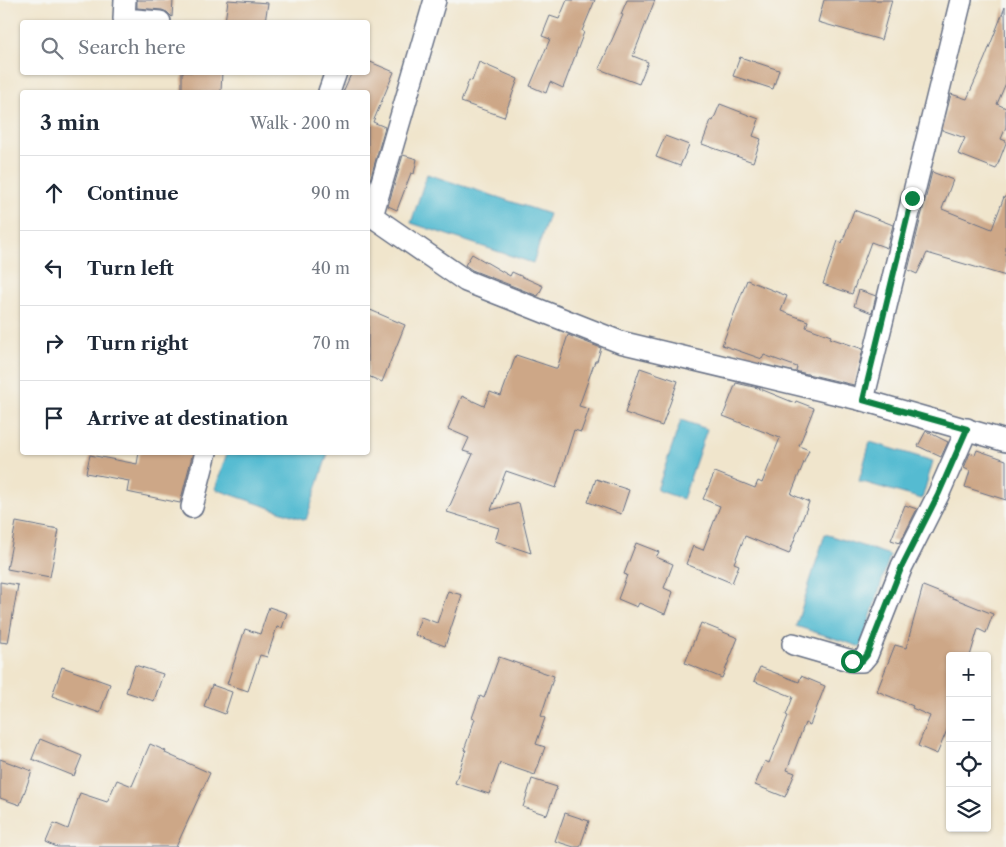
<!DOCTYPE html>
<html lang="en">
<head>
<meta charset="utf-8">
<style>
	body { margin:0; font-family:"Libre Caslon Text",serif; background:#f6f6f7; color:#1f2937 }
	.controls { position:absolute; right:15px; bottom:15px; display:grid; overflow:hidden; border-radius:5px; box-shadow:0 1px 4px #0004 }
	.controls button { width:45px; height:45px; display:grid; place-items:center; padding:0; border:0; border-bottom:1px solid #e0e1e3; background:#fff; color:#1f2937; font:25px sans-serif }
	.stop { position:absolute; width:15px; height:15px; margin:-11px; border:4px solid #0b8043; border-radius:50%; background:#fff }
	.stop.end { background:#0b8043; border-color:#fff; box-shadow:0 1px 5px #0008 }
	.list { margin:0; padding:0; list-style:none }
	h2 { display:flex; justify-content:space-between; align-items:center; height:65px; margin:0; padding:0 20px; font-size:21px }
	h2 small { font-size:16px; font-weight:400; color:#747a83 }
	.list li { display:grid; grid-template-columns:32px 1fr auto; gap:15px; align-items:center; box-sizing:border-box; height:75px; padding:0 20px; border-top:1px solid #e0e1e3 }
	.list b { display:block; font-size:19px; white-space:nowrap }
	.list em { font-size:16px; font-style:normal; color:#747a83 }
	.icon { flex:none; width:28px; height:28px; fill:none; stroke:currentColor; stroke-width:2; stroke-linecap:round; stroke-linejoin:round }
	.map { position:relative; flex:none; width:1006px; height:847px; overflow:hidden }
	.search { position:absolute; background:#fff; box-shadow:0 1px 4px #0004; left:20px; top:20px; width:350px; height:55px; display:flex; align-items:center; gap:12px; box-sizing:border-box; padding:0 18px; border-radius:5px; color:#747a83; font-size:19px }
	.panel { position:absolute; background:#fff; box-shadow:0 1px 4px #0004; left:20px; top:90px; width:350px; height:365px; border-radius:5px }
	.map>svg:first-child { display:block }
	.water { fill:#54bbd1; stroke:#387598 }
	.building { fill:#cda787 }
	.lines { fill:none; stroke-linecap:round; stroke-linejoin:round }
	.street-casing { stroke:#666f84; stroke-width:24 }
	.street { stroke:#fff; stroke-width:21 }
	.route { stroke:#0b8043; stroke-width:6 }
</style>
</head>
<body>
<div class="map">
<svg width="1006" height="847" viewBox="0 0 1006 847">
	<rect width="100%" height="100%" fill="#f6f6f2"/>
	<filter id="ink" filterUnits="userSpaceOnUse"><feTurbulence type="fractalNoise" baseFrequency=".02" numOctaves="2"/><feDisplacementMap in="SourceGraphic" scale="10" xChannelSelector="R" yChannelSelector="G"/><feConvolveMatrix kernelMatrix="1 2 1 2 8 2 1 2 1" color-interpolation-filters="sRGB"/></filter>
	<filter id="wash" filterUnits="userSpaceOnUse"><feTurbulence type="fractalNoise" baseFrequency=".0096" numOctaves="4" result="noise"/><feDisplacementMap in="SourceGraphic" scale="20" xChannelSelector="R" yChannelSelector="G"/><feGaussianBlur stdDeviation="1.12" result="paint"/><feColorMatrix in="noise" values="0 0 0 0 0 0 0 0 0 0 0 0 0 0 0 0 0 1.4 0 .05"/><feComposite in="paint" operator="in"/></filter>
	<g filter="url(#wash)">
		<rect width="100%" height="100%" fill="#f0e5cc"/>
		<g class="water">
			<path d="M427,174L549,214L533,263L411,223Z"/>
			<path d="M681,420L707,429L683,499L657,490Z"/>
			<path d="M870,442L933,461L922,499L859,481Z"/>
			<path d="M227,453H328L306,520L215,489Z"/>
			<path d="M825,534L890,555L861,647L796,626Z"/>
		</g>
		<g id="blocks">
			<g class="building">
				<path d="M137,0H173L172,17L167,12L162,10L137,8Z"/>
				<path d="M228,0L268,3L265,22H225Z"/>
				<path d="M567,0H595L582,31L584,32L563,88L550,82L546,93L530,86L550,39L542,36L550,16L559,19Z"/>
				<path d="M627,0H655L633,56L648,62L639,84L599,69L623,15L621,14Z"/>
				<path d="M824,0H892L881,40L818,22Z"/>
				<path d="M1005,7L1006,83L997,104L1006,108V127L1001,139L1006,141V143L996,169L958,154L965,138L942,130L951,94L967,99L985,58Z"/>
				<path d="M740,57L779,70L773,89L733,76Z"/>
				<path d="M368,61L394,72L373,122L385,127L368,187V92H343L352,72H368Z"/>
				<path d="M479,62L518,79L504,117L461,102L469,80L472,81Z"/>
				<path d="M182,72H222L221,92H182Z"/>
				<path d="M720,104L759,119L753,136L761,139L753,162L702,144L711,120L713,121Z"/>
				<path d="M665,136L689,145L680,166L656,157Z"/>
				<path d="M403,155L417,159L414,174L411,173L397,210L388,206Z"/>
				<path d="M932,172L953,180L942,209L992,229L1004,197H1006V276L927,253L917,274L908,270Z"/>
				<path d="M854,210L893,225L887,248L871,242L852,294L823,284L838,241L842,243Z"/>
				<path d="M472,254L510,276L512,272L543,286L538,296L472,270L465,265Z"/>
				<path d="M747,280L787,296L781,311L808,321L806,327L831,336L830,338L863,349L854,385L799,372L796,371L797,367L764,355L762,359L722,345Z"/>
				<path d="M859,290L876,296L872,313L854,306Z"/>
				<path d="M368,309L405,325L382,382L368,376Z"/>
				<path d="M568,335L601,348L597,361H595L579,406L589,409L581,432L574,430L556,488L506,471L491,510L519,503L531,553L495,541L499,528L447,512L473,454L463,451L469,438L448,429L462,396L484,406L490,392L501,396L516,355L555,368H557Z"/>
				<path d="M640,368L678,381L662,426L625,413Z"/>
				<path d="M736,383L758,388L795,403L796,401L814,408L799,446L809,450L791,494L809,502L789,554L745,536L734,563L739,565L732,583L686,564L693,546L703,550L720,506L703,499L715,472L755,488L758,481L762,483L780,438L723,416Z"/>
				<path d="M926,431L948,442L941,457L918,446Z"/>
				<path d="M977,450L1006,460V500L965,487L970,471L964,468L970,453L975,455Z"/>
				<path d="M139,452H193L180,503L127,492L129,481L86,473L90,455L137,464Z"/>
				<path d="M596,479L629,490L621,514L588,502Z"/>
				<path d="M905,505L917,509L900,543L891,540Z"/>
				<path d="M16,522L59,530L50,577L7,569Z"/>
				<path d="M636,543L659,552L656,557L673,564L664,588L673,592L665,614L639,603L637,607L618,599L627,575L624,574Z"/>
				<path d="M0,582L18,585L8,643L0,642Z"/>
				<path d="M923,586L993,614L986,633L978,629L970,656H950V723L937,754L918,746L930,716L912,708L913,706L877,691L895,645L906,648Z"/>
				<path d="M448,591L462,595L445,646L415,635L421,617L437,623Z"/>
				<path d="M269,607L287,613L282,628L277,627L267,657L260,655L248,691L227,684L245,629L260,634Z"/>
				<path d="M701,623L738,638L722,678L685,663Z"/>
				<path d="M499,657L554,676L541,716L545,718L536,744L545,747L535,775L500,763L489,794L455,783L466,750H464L475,719L472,718L480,696L484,698Z"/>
				<path d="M135,665L163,674L154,701L126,692Z"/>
				<path d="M62,667L110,684L100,713L52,696Z"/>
				<path d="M760,667L799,682L801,676L825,686L810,725L805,723L787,770L795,773L785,797L755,785L765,761L769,763L788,716L786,715L793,697L754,681Z"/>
				<path d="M212,685L232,692L225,714L204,706Z"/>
				<path d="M40,739L82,756L74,776L32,759Z"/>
				<path d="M150,744L166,751L165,753L210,773L176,847H57L46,842L54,823L68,829L80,793L107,802L117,780L132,786Z"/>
				<path d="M0,759L32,771L20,805L0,798Z"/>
				<path d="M532,779L557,787L547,815L523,807Z"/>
				<path d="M565,813L589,821L580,847H574L555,841Z"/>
			</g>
		</g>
	</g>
	<g filter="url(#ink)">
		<use href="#blocks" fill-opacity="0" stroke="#666f84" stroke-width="1"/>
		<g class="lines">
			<defs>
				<g id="street">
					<path d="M125,0L124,19L160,22"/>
					<path d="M329,92L336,72"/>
					<path d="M368,215L372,216L466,281L620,342L863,400L1006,441"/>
					<path d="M372,216L435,0"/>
					<path d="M863,400L961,0"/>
					<path d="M192,507L206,452"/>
					<path d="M793,644L852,661H862L867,655L902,566L938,495L967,429"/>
				</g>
			</defs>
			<use href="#street" class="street-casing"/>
			<use href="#street" class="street"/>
		</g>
	</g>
	<g class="lines" filter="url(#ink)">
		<path class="route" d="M852,661H862L867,655L902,566L938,495L967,429L863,400L912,198"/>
	</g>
</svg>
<div class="controls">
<button>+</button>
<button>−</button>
<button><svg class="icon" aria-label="locate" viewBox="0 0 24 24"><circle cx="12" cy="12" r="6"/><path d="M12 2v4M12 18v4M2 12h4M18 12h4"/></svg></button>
<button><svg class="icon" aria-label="layers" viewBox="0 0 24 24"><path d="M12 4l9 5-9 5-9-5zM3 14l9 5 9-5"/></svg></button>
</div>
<div class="stop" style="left:852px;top:661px"></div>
<div class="stop end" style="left:912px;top:198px"></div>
<div class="search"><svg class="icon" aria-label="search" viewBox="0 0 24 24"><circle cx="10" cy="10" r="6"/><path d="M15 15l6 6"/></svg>Search here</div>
<section class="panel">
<h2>3 min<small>Walk · 200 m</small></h2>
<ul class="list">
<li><svg class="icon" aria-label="ahead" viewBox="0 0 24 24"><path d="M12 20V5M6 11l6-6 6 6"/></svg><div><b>Continue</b></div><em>90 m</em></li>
<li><svg class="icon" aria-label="left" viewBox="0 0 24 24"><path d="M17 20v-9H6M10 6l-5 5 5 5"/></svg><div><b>Turn left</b></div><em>40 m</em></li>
<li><svg class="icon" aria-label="right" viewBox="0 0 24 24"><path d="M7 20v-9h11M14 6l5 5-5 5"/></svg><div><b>Turn right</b></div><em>70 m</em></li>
<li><svg class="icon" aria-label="arrive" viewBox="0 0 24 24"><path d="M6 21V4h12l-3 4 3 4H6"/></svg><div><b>Arrive at destination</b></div></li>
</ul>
</section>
</div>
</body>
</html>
